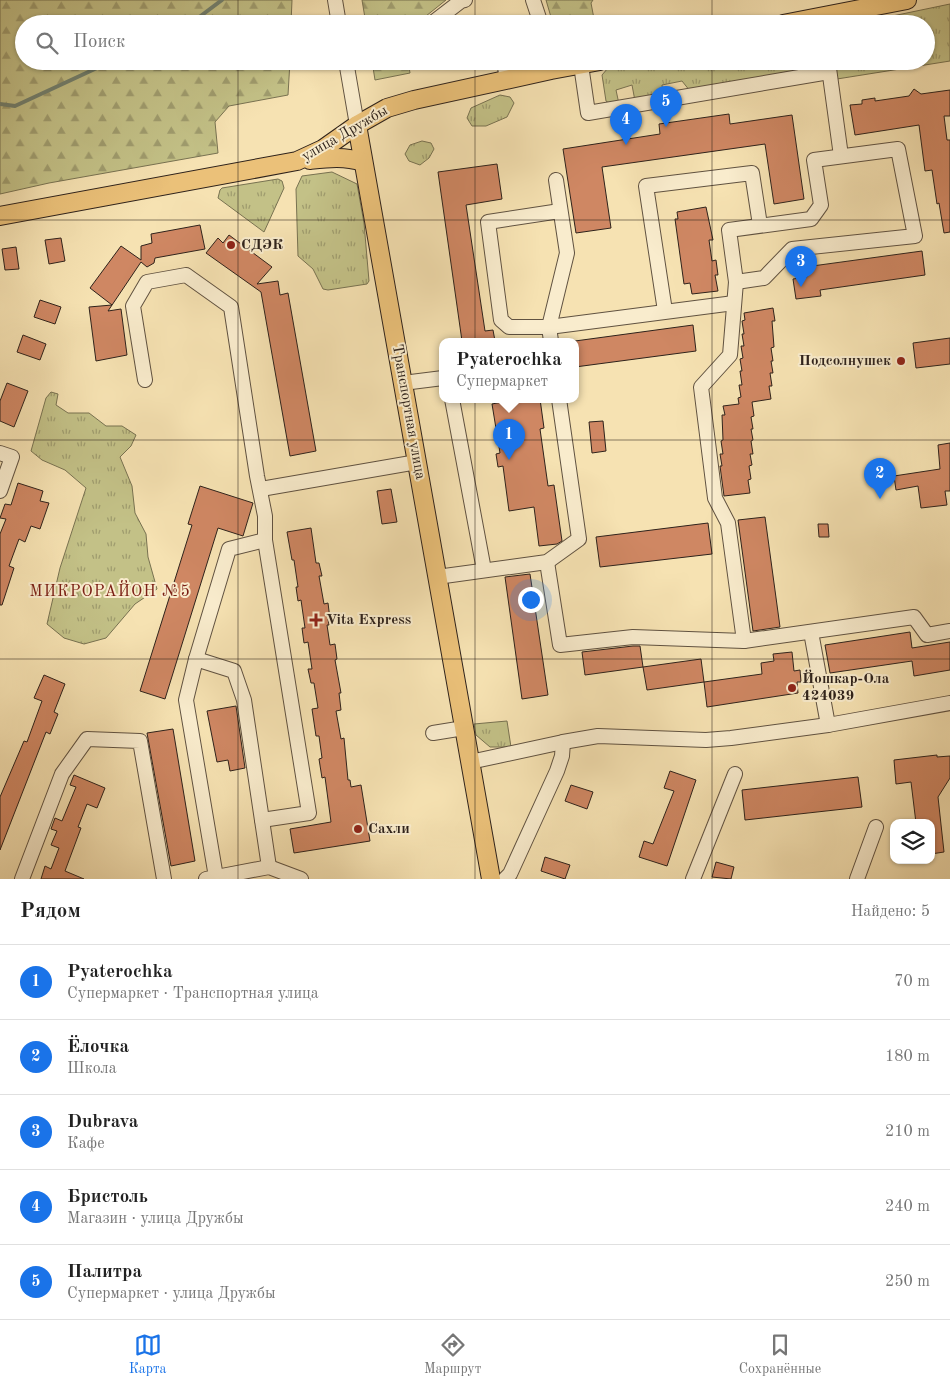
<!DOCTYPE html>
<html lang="ru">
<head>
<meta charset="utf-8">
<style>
	body { margin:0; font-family:"Old Standard TT",serif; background:#f6f6f6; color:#222 }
	.controls { position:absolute; right:15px; bottom:15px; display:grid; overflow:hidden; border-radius:10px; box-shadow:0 1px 4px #0004 }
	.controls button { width:45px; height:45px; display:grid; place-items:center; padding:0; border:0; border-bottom:1px solid #e0e0e0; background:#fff; color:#222; font:25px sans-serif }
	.you { position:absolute; left:530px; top:599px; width:18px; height:18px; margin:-12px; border:4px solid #fff; border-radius:50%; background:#1a73e8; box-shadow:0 0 0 8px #1a73e833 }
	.badge { display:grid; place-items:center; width:32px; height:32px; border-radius:50%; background:#1a73e8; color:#fff; font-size:16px; font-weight:700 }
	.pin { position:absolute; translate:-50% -41px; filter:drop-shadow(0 1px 2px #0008) }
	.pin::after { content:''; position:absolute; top:26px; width:18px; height:15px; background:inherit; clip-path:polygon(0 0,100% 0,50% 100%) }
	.popup { position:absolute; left:439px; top:338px; width:140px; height:65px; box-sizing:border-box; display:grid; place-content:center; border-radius:10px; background:#fff; filter:drop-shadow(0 1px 4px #0005); font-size:16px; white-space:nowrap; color:#767676 }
	.popup b { font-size:19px; color:#222 }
	.popup::after { content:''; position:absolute; left:50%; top:100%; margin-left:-10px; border:10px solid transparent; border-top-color:#fff }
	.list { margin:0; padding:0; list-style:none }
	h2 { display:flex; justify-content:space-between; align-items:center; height:65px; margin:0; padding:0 20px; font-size:21px }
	h2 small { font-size:16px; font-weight:400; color:#767676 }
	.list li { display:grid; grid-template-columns:32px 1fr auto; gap:15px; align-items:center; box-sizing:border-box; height:75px; padding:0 20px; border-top:1px solid #e0e0e0 }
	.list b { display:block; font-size:19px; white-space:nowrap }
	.list p { margin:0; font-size:16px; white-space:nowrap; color:#767676 }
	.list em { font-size:16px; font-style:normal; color:#767676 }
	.icon { flex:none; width:28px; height:28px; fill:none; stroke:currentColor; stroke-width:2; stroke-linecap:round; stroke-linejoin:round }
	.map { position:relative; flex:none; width:950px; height:879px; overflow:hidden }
	.search { position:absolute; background:#fff; box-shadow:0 1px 4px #0004; left:15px; right:15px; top:15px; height:55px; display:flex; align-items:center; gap:12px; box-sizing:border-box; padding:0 18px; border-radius:28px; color:#767676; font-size:19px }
	.sheet { height:440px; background:#fff }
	nav { display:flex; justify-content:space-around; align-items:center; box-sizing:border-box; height:70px; border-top:1px solid #e0e0e0; background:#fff; font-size:14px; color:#767676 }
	nav a { display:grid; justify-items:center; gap:2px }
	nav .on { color:#1a73e8 }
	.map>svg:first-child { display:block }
	.grass { fill:url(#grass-tufts); stroke:#787251 }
	.forest { fill:url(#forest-firs); stroke:#787251 }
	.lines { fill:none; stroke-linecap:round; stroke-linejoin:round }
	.stream { stroke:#71806f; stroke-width:4 }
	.building { fill:#cf8763; stroke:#2e221b }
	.minor-casing { stroke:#605241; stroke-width:16 }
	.major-casing { stroke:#2e221b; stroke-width:20 }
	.minor { stroke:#f9eccd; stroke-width:14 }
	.major { stroke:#ebc179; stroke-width:18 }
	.grid { fill:none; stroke:#2e221b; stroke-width:1; stroke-opacity:0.55 }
	.poi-dot { fill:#8f2418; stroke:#f9eccd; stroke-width:2 }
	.labels { text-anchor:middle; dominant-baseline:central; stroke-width:4; stroke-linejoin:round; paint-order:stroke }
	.street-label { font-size:15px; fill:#2e221b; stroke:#f9eccd }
	.poi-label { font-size:15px; font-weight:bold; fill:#2e221b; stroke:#f9eccd; text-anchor:start }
	.neighbourhood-label { font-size:16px; letter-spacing:1px; fill:#7a1f14; stroke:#f9eccd }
</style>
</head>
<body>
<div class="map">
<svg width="950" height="879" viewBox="0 0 950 879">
	<defs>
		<pattern id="grass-tufts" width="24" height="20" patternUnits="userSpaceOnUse" patternTransform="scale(1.25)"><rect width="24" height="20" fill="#c3c187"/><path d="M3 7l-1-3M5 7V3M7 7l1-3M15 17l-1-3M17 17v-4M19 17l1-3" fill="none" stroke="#9f9c6e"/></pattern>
		<pattern id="forest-firs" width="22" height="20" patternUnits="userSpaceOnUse" patternTransform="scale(1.25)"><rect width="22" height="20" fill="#c3c187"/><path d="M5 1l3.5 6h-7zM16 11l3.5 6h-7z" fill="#9f9c6e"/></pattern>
	</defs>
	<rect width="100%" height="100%" fill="#f6e2b2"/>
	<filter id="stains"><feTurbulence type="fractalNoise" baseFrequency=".004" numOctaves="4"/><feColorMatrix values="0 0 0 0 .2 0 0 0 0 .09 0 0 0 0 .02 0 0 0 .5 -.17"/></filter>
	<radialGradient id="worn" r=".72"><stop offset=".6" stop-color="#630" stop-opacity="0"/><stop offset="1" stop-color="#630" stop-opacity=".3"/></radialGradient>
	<g class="grass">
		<path d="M950,4V61L837,79L834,61H926V24H854Z"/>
		<path d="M644,61H822V62L816,68L690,91L682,81L662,85L663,94L635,101L632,85L616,90L619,104L613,106L606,101L602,75L608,68Z"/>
		<path d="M500,95L510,97L514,103L507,117L486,126H472L467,118L471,108Z"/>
		<path d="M422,141L431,143L434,149L429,158L420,165L409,161L405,154L410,145Z"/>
		<path d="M332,172L357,184L364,223L369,281L367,284L328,290L323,289L313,269L298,256L296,189L302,176Z"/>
		<path d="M278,179L282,181L284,188L264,232L218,198L220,190L222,188Z"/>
		<path d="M51,392L58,394L56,405L68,413H89L106,426H122L136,435L131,446L120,457L132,486L135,513L146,534L148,557L157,589L135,604L106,638L84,644L64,638L47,624L60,568L86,488L65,470L42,460L31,451L46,398Z"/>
		<path d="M507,721L511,747H490L476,735L474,724Z"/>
	</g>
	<g class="forest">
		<path d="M0,0H292L291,24H24V61H290L288,95L229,106L215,122L218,153L49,183L0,194Z"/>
		<path d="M362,0H446L416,24H366Z"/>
		<path d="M546,0H593L591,3L595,24H553Z"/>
		<path d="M372,61H408L410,73L375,80Z"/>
	</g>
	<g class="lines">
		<g class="stream">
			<path d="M190,24L222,0"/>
			<path d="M0,104L15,106L112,61"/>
		</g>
	</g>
	<g class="building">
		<path d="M914,89L921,94L950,90V116H944L947,140H950V232L944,233L939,203L937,204L932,170L925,171L919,125L855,135L850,105L862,104V100L875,98V101L909,96Z"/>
		<path d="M729,114L730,124L792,115L804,199L774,204L765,144L602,167L611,228L576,233L563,149L660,134L659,124Z"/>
		<path d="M497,164L502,199L466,205L485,331L493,330L495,341H462L438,172Z"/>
		<path d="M706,207L713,240H709L712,261L716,260L718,275H715L718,291L692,294L690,283L684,284L675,219H678L677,212Z"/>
		<path d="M200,225L205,249L155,258L154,263L147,267L141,262L108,311L121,309L127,355L96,361L89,307L112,305L90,288L121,246L141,260V246L152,243L151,234Z"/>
		<path d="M229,235L272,267L257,284L278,281L280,295L288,293L316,451L290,456L261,292L206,253L218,238L223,243Z"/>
		<path d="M61,238L65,261L49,264L45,240Z"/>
		<path d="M16,247L19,269L5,270L2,249Z"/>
		<path d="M922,251L925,275L820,290L821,296L796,299L793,279L807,277L805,267Z"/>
		<path d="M40,300L61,307L55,324L34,317Z"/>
		<path d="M773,308L775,321H772L774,347L771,348L773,361H771L773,373H770L772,386H769L771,399L752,402L754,416L751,417L753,429H751L753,440L751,441L753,454H750L752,465L749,466L751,479L748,480L750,493L724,496L720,466H722L720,454H723L721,441L723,440L722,415H725L723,406L739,404L738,398L741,397L739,385H742L740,371H742L740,359L743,358L741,346H744L742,334H744L742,321L745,320L744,313Z"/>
		<path d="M693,325L696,351L575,367V341Z"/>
		<path d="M23,335L46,344L40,360L17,352Z"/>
		<path d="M950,338V364L916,368L913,343Z"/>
		<path d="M7,383L28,391L14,427L0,421V401Z"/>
		<path d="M517,399H540L544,428L540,429L548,486L554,485L562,541L557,544L539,546L534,507L509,511L503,466L498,467L496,454L500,453L492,404Z"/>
		<path d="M603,421L606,451L592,453L589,422Z"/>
		<path d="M950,443V491H945L947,505L921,508L918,486L896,490L894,476L940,469L938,445Z"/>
		<path d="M18,483L43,491L40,501L49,503L40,529L31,526L25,542L19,539L9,566L14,568L2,605H0V534L6,519L0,518L5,504L11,505Z"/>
		<path d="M200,486L253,503L243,536L218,528L165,699L140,691L192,525L188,524Z"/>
		<path d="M391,489L397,522L382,524L377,491Z"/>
		<path d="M765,517L780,627L753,631L738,520Z"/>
		<path d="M708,523L712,554L600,567L596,537Z"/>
		<path d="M818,524H828L829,537H819Z"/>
		<path d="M311,528L316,563H319L322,576H319L324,604L328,603L330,619H328L329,625H327L330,645L335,644L337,659L335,660L341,693H339L341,710L336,711L341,739L344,738L348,780H350L351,787L361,785L370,841L294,853L290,829L331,822L325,777L322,778L319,759L322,758L319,736H316L312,709L318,708L314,683H311L308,669H312L308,642L304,643L302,628H305L301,600L298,601L296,587H298L294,560H292L287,532Z"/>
		<path d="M530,574L548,695L522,699L505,577Z"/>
		<path d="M910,632L912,648L950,642V670L914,676L912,661L830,673L825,645Z"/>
		<path d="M633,646H640L643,667L585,675L582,652Z"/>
		<path d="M792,652L794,671L800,670L801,682H797L798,693L707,707L704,682L762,674L761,663L774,661L773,654Z"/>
		<path d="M701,659L704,682L647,690L643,667Z"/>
		<path d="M44,675L65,684L54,712L58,714L50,734L46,732L0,850V797L24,741L27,742L42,701L34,698Z"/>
		<path d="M236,706L245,768L230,771L228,760L217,762L207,711Z"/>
		<path d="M173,729L195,861L171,866L147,733Z"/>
		<path d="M937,755V757L950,756V778L938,797L944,852L931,854V823H916L911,782L896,784L894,760Z"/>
		<path d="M670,771L696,780L667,866L639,857L644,841L653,844L674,791L664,788Z"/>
		<path d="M74,775L105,788L97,808L87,804L78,827L81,828L65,871L84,879H41L45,866L51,869L59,848L51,845L57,831L51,829L55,818L62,821L76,787L70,785Z"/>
		<path d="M858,777L862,807L745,820L742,790Z"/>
		<path d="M571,785L593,792L587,809L565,801Z"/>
		<path d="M545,857L570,865L565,879L541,871Z"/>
		<path d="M716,862L734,867L731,879L712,877Z"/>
	</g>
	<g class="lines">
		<defs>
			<g id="minor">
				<path d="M335,0L339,24"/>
				<path d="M533,0L541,24"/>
				<path d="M431,24L461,1L465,0"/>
				<path d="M346,61L357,125"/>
				<path d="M504,61L507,80"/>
				<path d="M828,61L841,156"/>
				<path d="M581,65L588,113L829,72"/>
				<path d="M898,149L915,236L792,249L764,278L736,282L729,230L811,219L821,205L814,160Z"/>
				<path d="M560,211L488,222L501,320L509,327H549L734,303"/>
				<path d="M736,282L730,355L701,387L715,498L728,523L744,641"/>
				<path d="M665,311L646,186L752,173L760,225"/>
				<path d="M551,341L549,327L567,253L556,180"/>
				<path d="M145,380L133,306L147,282L186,275L231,307L257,476L265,516V540L309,813L262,820"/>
				<path d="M403,383L443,378"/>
				<path d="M452,399L484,570"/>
				<path d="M0,453L12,457L0,491"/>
				<path d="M261,489L417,462"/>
				<path d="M547,562L560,645L633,637L744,641L914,617L927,635L950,631"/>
				<path d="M437,577L547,562L579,539L559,399"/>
				<path d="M811,632L828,725"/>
				<path d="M196,659L234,671L244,700L269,867"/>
				<path d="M433,733L464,728"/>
				<path d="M470,762L563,742L598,736L706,740L731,738L828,725L950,703"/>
				<path d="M216,877L186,700L196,659L229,549L265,540"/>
				<path d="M22,879L62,774L87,739L140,741L164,879"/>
				<path d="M206,879L269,867L301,879"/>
				<path d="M505,879L510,874L557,771L562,756L563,742"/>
				<path d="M693,879L735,774"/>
				<path d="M857,879L876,827"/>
			</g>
			<g id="major">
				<path d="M783,24L907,0"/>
				<path d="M357,125L491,879"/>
				<path d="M310,160C328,158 345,156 363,162"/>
				<path d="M0,216L297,161L323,149L357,125L387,108L414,100L551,70L600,61"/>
			</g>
		</defs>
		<use href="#minor" class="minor-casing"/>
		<use href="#major" class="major-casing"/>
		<use href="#minor" class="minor"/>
		<use href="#major" class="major"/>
	</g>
	<path class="grid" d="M238,0V24M475,0V24M712,0V24M238,61V879M475,61V879M712,61V879M0,220H950M0,440H950M0,659H950"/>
	<g class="poi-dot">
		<circle cx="231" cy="245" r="5"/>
		<circle cx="901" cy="361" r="5"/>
		<path d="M313.5 612.5h5v5h5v5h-5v5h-5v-5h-5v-5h5z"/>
		<circle cx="792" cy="688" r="5"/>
		<circle cx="358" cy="829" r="5"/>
	</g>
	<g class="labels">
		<g class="street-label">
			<text transform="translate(345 134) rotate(-30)">улица Дружбы</text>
			<text transform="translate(408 412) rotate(80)">Транспортная улица</text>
		</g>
		<g class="poi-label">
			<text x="241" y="245">СДЭК</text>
			<text x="891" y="361" text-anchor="end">Подсолнушек</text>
			<text x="326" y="620">Vita Express</text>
			<text x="802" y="679">Йошкар-Ола<tspan x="802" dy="17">424039</tspan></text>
			<text x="368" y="829">Сахли</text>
		</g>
		<g class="neighbourhood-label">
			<text x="110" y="592">МИКРОРАЙОН №5</text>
		</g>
	</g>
	<rect width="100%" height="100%" filter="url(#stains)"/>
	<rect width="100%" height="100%" fill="url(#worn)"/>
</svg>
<div class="controls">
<button><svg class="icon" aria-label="layers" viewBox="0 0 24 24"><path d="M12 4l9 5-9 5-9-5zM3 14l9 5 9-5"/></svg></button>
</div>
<div class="you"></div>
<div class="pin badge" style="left:509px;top:460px">1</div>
<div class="popup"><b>Pyaterochka</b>Супермаркет</div>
<div class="pin badge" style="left:880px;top:499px">2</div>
<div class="pin badge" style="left:801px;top:287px">3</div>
<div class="pin badge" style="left:626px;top:145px">4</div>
<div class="pin badge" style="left:666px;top:127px">5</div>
<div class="search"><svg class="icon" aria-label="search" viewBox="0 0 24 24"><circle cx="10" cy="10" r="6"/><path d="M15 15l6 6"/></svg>Поиск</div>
</div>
<section class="sheet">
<h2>Рядом<small>Найдено: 5</small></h2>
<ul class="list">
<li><span class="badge">1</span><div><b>Pyaterochka</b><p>Супермаркет · Транспортная улица</p></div><em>70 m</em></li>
<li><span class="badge">2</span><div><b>Ёлочка</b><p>Школа</p></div><em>180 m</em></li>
<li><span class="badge">3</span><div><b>Dubrava</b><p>Кафе</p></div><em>210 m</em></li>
<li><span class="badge">4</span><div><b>Бристоль</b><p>Магазин · улица Дружбы</p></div><em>240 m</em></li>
<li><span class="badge">5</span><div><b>Палитра</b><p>Супермаркет · улица Дружбы</p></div><em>250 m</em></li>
</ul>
</section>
<nav>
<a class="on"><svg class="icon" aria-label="map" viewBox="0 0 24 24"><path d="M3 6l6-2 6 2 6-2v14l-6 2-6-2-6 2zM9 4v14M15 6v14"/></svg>Карта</a>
<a><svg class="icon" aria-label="directions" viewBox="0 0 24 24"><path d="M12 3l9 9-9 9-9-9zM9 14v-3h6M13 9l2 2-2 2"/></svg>Маршрут</a>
<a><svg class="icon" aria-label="saved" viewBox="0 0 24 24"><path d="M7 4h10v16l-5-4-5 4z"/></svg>Сохранённые</a>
</nav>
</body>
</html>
